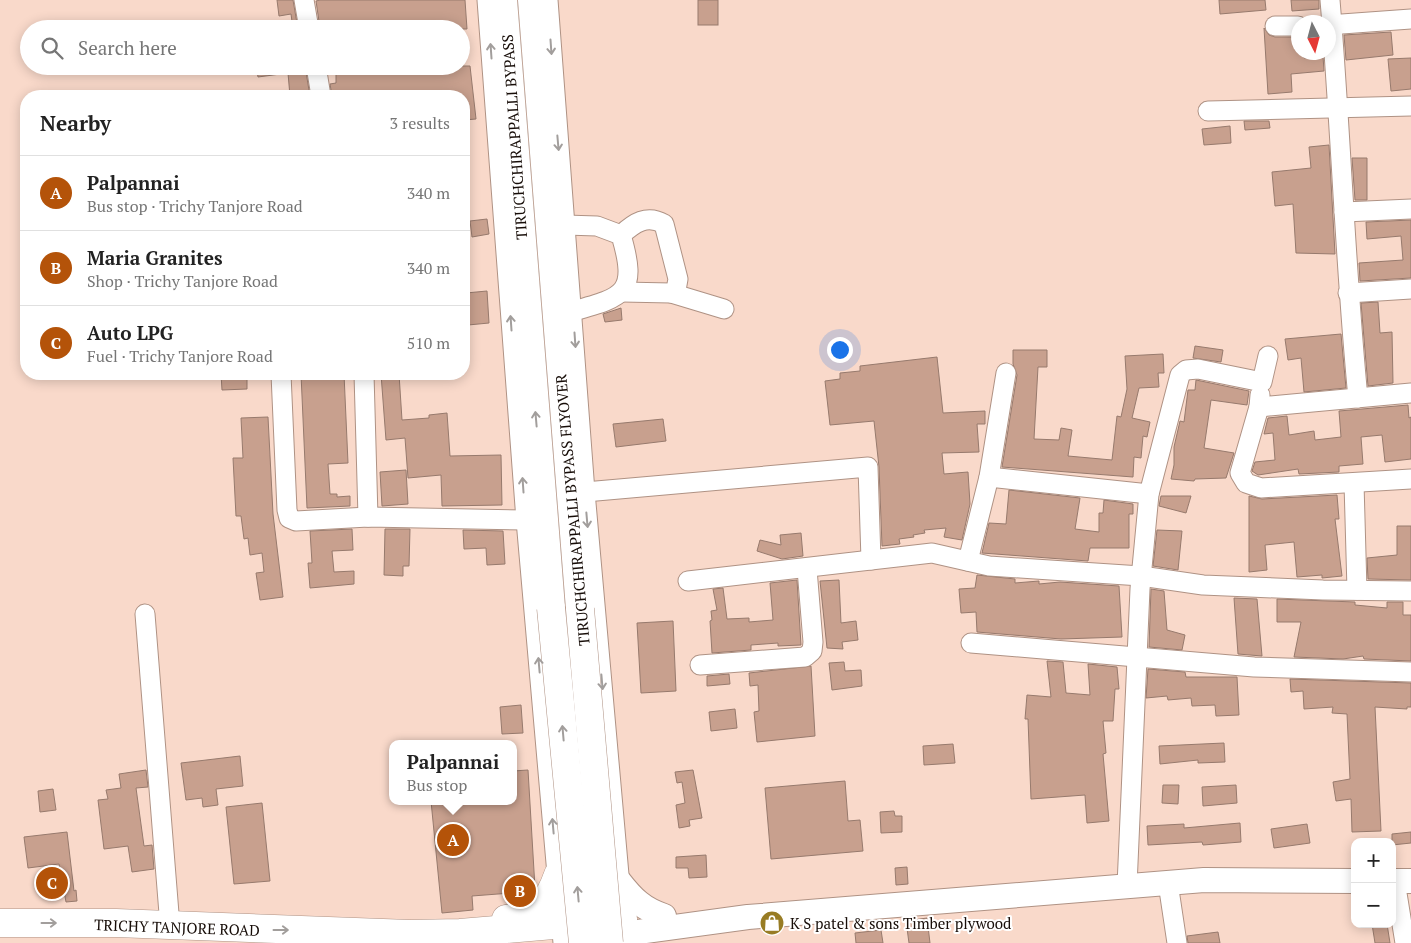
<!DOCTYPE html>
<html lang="en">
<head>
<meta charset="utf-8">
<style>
	body { margin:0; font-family:"PT Serif",serif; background:#f6f6f6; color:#222 }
	.controls { position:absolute; right:15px; bottom:15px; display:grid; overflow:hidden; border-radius:10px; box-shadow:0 2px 12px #0003 }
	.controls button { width:45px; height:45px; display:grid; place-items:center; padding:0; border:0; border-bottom:1px solid #e0e0e0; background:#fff; color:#222; font:25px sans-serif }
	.compass { position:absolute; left:1291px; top:15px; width:45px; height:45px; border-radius:50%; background:#fff; box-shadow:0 2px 12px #0003; rotate:174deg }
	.you { position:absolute; left:839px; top:349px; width:18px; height:18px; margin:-12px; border:4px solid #fff; border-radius:50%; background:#1a73e8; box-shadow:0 0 0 8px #1a73e833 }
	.badge { display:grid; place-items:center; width:32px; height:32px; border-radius:50%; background:#b45309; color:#fff; font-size:16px; font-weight:700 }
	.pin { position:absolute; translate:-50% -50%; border:2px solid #fff; box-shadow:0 1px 5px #0006 }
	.popup { position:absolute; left:389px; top:740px; width:128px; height:65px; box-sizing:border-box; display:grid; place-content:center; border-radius:10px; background:#fff; filter:drop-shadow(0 1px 4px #0005); font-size:16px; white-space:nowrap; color:#767676 }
	.popup b { font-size:19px; color:#222 }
	.popup::after { content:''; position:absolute; left:50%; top:100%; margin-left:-10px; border:10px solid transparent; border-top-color:#fff }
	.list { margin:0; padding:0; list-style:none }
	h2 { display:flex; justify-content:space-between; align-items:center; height:65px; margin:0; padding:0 20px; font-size:21px }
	h2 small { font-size:16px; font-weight:400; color:#767676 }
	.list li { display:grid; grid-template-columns:32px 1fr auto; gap:15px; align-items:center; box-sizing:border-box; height:75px; padding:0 20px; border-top:1px solid #e0e0e0 }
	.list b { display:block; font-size:19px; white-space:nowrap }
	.list p { margin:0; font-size:16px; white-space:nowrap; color:#767676 }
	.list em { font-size:16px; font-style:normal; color:#767676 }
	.icon { flex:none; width:28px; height:28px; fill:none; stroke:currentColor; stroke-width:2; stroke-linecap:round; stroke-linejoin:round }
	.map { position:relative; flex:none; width:1411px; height:943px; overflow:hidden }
	.search { position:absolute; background:#fff; box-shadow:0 2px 12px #0003; left:20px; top:20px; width:450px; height:55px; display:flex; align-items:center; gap:12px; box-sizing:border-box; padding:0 18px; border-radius:28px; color:#767676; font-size:19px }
	.panel { position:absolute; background:#fff; box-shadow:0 2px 12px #0003; left:20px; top:90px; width:450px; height:290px; border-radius:20px }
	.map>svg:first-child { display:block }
	.building { fill:#c8a08e; stroke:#977a6d }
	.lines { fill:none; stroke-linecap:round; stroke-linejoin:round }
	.minor-casing { stroke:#af9284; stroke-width:21 }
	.major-casing { stroke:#af9284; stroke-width:26 }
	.highway-casing { stroke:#af9284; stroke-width:29 }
	.minor { stroke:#fff; stroke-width:19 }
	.major { stroke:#fff; stroke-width:24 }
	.highway { stroke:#fff; stroke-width:28 }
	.highway-bridge-casing { stroke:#af9284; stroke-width:29; stroke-linecap:butt }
	.highway-bridge { stroke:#fff; stroke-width:28 }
	.oneway { stroke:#a29e9c }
	.labels { text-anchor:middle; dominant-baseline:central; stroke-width:4; stroke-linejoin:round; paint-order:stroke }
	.street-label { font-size:15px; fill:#170d08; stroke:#fff }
	.poi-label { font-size:15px; fill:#170d08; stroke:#fff; text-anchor:start }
</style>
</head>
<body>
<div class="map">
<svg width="1411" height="943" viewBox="0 0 1411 943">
	<rect width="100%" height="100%" fill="#f9d9ca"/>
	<g class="building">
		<path d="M277,0H293L298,29H293L291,14L279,16Z"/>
		<path d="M320,0H465L467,29H350L349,24L320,28L316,1Z"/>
		<rect x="698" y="0" width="20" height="25"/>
		<path d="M1219,0H1265L1266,10L1220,14Z"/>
		<path d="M1291,0H1319V9L1292,11Z"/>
		<path d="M1264,28L1269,35L1275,37H1298V52H1303L1304,58L1323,56L1324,71L1291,74L1292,92L1268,94Z"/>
		<path d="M1391,32L1393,55L1346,60L1344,35Z"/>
		<path d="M1411,58V89L1391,91L1388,59Z"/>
		<path d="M256,66H305L310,96H290L288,73L258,77Z"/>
		<path d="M336,66H470L476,119L464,120V96H355V94L332,96L330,84L336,83Z"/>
		<path d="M1244,121H1269L1270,128L1245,130Z"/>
		<path d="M1230,126L1231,143L1204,145L1202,129Z"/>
		<path d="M1329,145L1335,254L1296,253L1293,204L1275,206L1272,172L1311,168L1309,147Z"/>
		<path d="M1352,158H1367V200H1355Z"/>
		<path d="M487,219L489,234L472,237L470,221Z"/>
		<path d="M1411,220V278L1360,281L1359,263L1403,260L1401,236L1367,239L1366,222Z"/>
		<path d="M487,291L489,323L468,325L466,293Z"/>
		<path d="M1378,302L1380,333L1392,332L1393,383L1368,386L1361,303Z"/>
		<path d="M621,308L622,320L605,322L603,314Z"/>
		<path d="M1341,334L1346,388L1304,392L1301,358L1288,360L1285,339Z"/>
		<path d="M1195,346L1223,350L1221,362L1193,358Z"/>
		<path d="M1013,350H1047V367H1038L1034,439L1059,440L1061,428L1072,430L1068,456L1112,460L1117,416L1121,417L1127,389L1125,356L1163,354L1164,373H1158L1159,387L1139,388L1132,418L1150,422L1147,437L1143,436L1141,458L1134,457L1133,477L1002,467L1017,375L1013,364Z"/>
		<path d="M937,357L943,413L985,411V424H977L979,452L942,453L944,474L968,472L970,504L962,540L944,537L946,528L924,530L925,533L913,535L914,537L899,539L900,544L882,546L879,467L874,421L830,425L825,381L840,379V373L860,371V366Z"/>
		<path d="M221,374H247V389L222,390Z"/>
		<path d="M301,374H344L348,463L328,464L330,494H337V497L350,496V506L307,508Z"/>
		<path d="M381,374H399L402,420L429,418V415L447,413L450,456L501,455L502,505L442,506L441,475L408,478L405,438L386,440Z"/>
		<path d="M1196,380L1249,391L1247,405L1211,400L1204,448L1234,453L1226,478L1195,479L1194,481L1171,479L1174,465V447L1180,421L1184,422L1188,390H1195Z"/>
		<path d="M1408,405L1409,418L1411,417V459L1385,462L1382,435L1361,437L1363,464L1339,466V472L1299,474L1298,469L1258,475L1252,471L1255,462L1275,460L1273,433L1264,434L1268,418L1287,416L1289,435L1314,431L1315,440L1341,437L1339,411Z"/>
		<path d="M268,417L273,514L283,597L260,600L256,573L264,572L262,553L250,555L248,538L244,539L241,516H236L233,458H243L241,418Z"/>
		<path d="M663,419L666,441L616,447L613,424Z"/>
		<path d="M406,470L408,504L382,506L380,472Z"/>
		<path d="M1009,490L1080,498L1075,529L1099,532V513H1103L1104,500L1133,504V514H1129V548H1090L1088,561L982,553L989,523L1006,524Z"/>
		<path d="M1337,495L1339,519H1335L1342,576L1322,578V575L1297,577L1294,542L1265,545L1267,570L1249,572V496L1262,499Z"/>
		<path d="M1161,496H1191L1186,513L1159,506Z"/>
		<path d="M1397,526H1411V580L1368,579L1367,558L1397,555Z"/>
		<path d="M352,529L353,550L332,551L334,572L354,571V584L310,588L308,563H312L310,531Z"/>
		<path d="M385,529H410L409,566H403V576L384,575Z"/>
		<path d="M463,530L503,531L505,564L487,565L486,548L464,549Z"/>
		<path d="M1157,530L1182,531L1178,570L1153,566Z"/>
		<path d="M801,533L803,556L782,559L757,551L760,540L781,545L780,535Z"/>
		<path d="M977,575L1015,579V583L1039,581V584L1060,582L1119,586L1122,637L1061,639L977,632L976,612L961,613L959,589L975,588Z"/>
		<path d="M797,580L801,645L778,646V643L751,645V650L712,653L710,621L712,620L711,611L717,610L713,589L723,588L727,619L749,618V622L773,620L770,583Z"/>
		<path d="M839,580L841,623L856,621L858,640L842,642L843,649L827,648L820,581Z"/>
		<path d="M1151,589L1164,591L1167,630L1185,635L1182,650L1149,647Z"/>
		<path d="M1234,598L1257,599L1262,656L1238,654Z"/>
		<path d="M1277,599L1355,602V605L1387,608V602H1403V615H1411V661L1364,659L1363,656L1343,659L1294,657L1301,622H1277Z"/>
		<path d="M673,621L676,691L641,693L637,623Z"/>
		<path d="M1047,661L1063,662L1066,693L1090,695L1088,664L1117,667L1119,689H1115L1113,721H1103L1106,753L1103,754L1109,821L1087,823L1085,795L1031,799L1028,719H1025L1027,695L1051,697Z"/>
		<path d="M844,662L845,671L861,670L862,686L832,690L829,663Z"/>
		<path d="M811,666L815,736L757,742L754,712L759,711L758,685L750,686L749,673Z"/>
		<path d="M1148,669L1185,672L1186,677H1237L1239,715L1216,716L1215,705L1192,706L1191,698L1168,700L1167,696L1146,698Z"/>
		<path d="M729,674L730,684L707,686V676Z"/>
		<path d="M1290,679L1411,683V707H1407V709L1375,707L1381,831L1352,832L1351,799L1336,801L1333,782L1350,779L1347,714L1332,713L1333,707L1304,709L1303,691L1291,692Z"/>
		<path d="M521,705L523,733L502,734L500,707Z"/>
		<path d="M735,709L737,728L711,731L709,712Z"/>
		<path d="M1224,743L1225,762L1198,763V760L1160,764L1159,746Z"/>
		<path d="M953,744L955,763L924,765L923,746Z"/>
		<path d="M240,756L243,786L216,789L218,805L203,807L202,798L186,800L181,763Z"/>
		<path d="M146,770L148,787L136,788L144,846L152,845L154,869L132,872L128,846L104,849L98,800L108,799L106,790L121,788L119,774Z"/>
		<path d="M528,770L535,888L527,896L511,897V893L472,896L473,910L442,913L431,801H513V771Z"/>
		<path d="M693,770L702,818L689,820L690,826L679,828L676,805L685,803L682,782L677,783L675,772Z"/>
		<path d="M845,781L848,821L860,820L863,851L771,859L765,788Z"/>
		<path d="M1163,785H1179L1178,804L1162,803Z"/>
		<path d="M1236,785L1237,803L1203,806L1202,787Z"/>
		<path d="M53,789L56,810L40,812L38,791Z"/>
		<path d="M262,803L270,881L234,884L226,807Z"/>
		<path d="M894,811L895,816H902V832L881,833L880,812Z"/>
		<path d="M1240,823L1241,842L1203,845L1202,842L1148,845L1147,826L1184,824V828Z"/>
		<path d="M1307,824L1310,843L1274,848L1271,829Z"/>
		<path d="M67,832L74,891L76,890L77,901L66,902L59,864L28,868L24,837Z"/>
		<path d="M1411,832V843L1392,845V834Z"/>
		<path d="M706,855L707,877L689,878L688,868H676V857Z"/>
		<path d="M907,867L908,884L896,885L895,868Z"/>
		<path d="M927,918L930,943H909L906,921Z"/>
		<path d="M1372,924H1387L1390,943H1375Z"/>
		<path d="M881,930L883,943H856L855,933Z"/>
		<path d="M1218,932L1220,943H1188L1187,936Z"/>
	</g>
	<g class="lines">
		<defs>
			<g id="minor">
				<path d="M304,0L309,29"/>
				<path d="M487,0L526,520L563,943"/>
				<path d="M548,0L585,492L624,931"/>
				<path d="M1330,0C1341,132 1345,265 1358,398"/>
				<path d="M1328,25L1411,19"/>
				<path d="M1275,26H1298"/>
				<path d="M316,66L321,96"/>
				<path d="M1208,111L1411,106"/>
				<path d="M1344,212L1411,209"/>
				<path d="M565,225L597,226L621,235C638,293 625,297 573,311"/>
				<path d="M621,235C634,223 647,214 664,224L678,279L676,290L671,293L724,309"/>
				<path d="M622,292L671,293"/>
				<path d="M1348,293L1411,289"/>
				<path d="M281,374L287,510L289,518L296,521L368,517L526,520"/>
				<path d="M364,374L368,517"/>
				<path d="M1260,395L1259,407L1411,393"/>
				<path d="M1259,407L1240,473L1246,483L1261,488L1411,479"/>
				<path d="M989,477L1149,494"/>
				<path d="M1354,483L1357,590"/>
				<path d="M585,492L868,467L871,560"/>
				<path d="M968,561L989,477L1006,373"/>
				<path d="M688,581L932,553L989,566L1141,576L1203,585L1323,590L1411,591"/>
				<path d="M145,614L170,926"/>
				<path d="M971,643L1254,667L1411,672"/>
				<path d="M700,665L805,657L812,651L813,642L807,569"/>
				<path d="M1395,881L1405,943"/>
				<path d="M1168,883L1177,943"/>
				<path d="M1127,886L1140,589L1149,494L1180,375L1186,370L1198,369L1262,382L1268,356"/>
			</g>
			<g id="major">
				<path d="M619,881C633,899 643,909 664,916"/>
				<path d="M1392,881H1411"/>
				<path d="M624,934L748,917L1204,880L1355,881"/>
			</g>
			<g id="highway">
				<path d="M503,0L551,608"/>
				<path d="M532,0L580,609"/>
				<path d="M506,919C538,913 547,906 558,875"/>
				<path d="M0,923H116L410,934L460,933L623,919"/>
			</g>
		</defs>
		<use href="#minor" class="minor-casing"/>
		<use href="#major" class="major-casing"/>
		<use href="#highway" class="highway-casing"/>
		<use href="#minor" class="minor"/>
		<use href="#major" class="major"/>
		<use href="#highway" class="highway"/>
		<defs>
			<g id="highway-bridge">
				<path d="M551,608L583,943"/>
				<path d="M580,609L609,943"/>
			</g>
		</defs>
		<use href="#highway-bridge" class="highway-bridge-casing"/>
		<use href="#highway-bridge" class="highway-bridge"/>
	</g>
	<defs><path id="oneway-shaft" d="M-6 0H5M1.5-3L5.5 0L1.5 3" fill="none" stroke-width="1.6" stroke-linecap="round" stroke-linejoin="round" transform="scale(1.25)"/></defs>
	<g class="oneway">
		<use href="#oneway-shaft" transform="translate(551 47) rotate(86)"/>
		<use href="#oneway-shaft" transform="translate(491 51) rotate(-94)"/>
		<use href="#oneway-shaft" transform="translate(558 143) rotate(85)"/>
		<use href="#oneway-shaft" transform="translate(511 323) rotate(-94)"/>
		<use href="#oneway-shaft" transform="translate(575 340) rotate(86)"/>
		<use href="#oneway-shaft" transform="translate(536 419) rotate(-95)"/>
		<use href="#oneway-shaft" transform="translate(523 485) rotate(-94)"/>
		<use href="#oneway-shaft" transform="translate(587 520) rotate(85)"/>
		<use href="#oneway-shaft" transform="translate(539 665) rotate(-95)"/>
		<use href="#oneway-shaft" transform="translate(602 682) rotate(85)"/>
		<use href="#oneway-shaft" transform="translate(563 733) rotate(-95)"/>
		<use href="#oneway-shaft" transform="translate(553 826) rotate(-95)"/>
		<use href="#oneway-shaft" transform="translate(578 894) rotate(-95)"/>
		<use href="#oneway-shaft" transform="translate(49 923)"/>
		<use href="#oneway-shaft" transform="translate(281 930)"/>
	</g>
	<defs>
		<symbol id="shop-disc" viewBox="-11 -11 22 22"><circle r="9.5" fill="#987c24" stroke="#fff"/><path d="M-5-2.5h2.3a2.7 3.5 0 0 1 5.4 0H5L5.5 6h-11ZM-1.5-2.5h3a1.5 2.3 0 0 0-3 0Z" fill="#fff"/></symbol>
	</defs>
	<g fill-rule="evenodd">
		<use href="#shop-disc" x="758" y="909" width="28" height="28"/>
	</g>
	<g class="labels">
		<g class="street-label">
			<text transform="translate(514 137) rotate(-94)">TIRUCHCHIRAPPALLI BYPASS</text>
			<text transform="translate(572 510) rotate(-95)">TIRUCHCHIRAPPALLI BYPASS FLYOVER</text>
			<text transform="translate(177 927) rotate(2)">TRICHY TANJORE ROAD</text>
		</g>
		<g class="poi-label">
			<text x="790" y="923">K S patel &amp; sons Timber plywood</text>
		</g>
	</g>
</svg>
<div class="controls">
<button>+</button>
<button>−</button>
</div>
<svg class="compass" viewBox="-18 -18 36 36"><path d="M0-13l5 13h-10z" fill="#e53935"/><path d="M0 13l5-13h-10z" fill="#767676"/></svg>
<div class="you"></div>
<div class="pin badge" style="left:453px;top:840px">A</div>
<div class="popup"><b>Palpannai</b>Bus stop</div>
<div class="pin badge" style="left:520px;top:891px">B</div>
<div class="pin badge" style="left:52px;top:883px">C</div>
<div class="search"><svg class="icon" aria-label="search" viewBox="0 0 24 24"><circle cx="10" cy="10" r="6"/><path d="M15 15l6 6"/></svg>Search here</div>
<section class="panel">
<h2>Nearby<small>3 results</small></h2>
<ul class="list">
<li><span class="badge">A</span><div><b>Palpannai</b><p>Bus stop · Trichy Tanjore Road</p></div><em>340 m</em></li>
<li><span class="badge">B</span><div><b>Maria Granites</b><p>Shop · Trichy Tanjore Road</p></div><em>340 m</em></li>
<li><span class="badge">C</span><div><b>Auto LPG</b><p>Fuel · Trichy Tanjore Road</p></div><em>510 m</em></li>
</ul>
</section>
</div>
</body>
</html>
